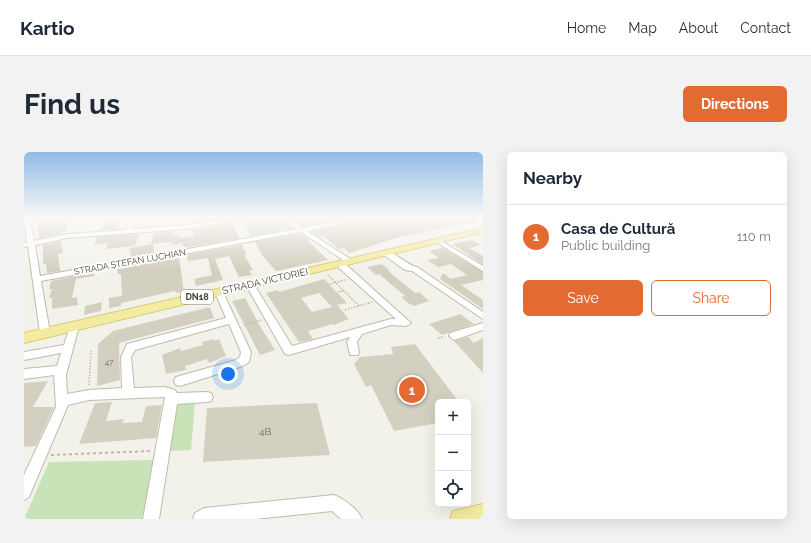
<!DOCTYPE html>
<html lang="en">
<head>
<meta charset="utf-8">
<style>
	body { margin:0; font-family:Raleway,sans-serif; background:#f2f2f3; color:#1f2937 }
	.controls { position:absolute; right:12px; bottom:12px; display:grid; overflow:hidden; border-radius:6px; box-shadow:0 4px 16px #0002 }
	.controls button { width:36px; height:36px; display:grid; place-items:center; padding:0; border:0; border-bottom:1px solid #e0e1e3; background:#fff; color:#1f2937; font:20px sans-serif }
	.you { position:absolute; left:204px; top:222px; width:14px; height:14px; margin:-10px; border:3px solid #fff; border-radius:50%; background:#1a73e8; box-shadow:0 0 0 6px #1a73e833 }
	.badge { display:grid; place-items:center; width:26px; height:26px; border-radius:50%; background:#e36b31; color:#fff; font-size:13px; font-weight:700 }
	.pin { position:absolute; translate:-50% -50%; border:2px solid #fff; box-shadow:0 1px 4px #0006 }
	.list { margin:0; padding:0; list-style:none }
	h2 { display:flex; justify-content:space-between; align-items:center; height:52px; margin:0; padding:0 16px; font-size:17px }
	h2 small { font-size:13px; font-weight:400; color:#747a83 }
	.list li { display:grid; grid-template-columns:26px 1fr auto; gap:12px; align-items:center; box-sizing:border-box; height:64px; padding:0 16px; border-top:1px solid #e0e1e3 }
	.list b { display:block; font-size:15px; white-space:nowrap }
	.list p { margin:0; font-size:13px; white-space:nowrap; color:#747a83 }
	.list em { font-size:13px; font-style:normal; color:#747a83 }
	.actions { display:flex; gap:8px; padding:12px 16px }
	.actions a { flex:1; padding:9px 0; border:1px solid #e36b31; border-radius:6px; text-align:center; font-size:14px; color:#e36b31 }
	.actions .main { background:#e36b31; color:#fff }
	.icon { flex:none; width:22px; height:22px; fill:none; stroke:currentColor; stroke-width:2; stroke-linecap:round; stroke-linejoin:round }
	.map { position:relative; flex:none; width:459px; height:367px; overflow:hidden; border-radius:6px }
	header { display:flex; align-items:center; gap:24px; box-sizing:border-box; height:56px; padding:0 20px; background:#fff; border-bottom:1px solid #e0e1e3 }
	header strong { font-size:19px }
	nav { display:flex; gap:22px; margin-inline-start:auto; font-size:14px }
	.intro { display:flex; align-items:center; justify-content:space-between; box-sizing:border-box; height:96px; padding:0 24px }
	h1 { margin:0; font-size:28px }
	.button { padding:10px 18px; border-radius:6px; background:#e36b31; color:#fff; font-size:14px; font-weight:700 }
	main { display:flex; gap:24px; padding:0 24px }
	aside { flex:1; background:#fff; border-radius:6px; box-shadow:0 4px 16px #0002 }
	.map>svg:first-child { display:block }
	.green { fill:#c8e3b7 }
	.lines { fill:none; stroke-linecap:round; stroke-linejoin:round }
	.stream { stroke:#adc6e9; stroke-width:2 }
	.building { fill:#d4d0c1; fill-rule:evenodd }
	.minor-casing { stroke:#bebbad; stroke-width:2 }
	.major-casing { stroke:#d8cb74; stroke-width:2 }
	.path-far1 { stroke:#beb9a0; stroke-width:1.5; stroke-dasharray:1.5 1.5; stroke-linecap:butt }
	.path { stroke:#beb9a0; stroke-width:2; stroke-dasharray:3 3; stroke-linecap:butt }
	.minor { fill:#fff; fill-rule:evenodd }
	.major { fill:#f4eba2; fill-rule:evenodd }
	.labels { text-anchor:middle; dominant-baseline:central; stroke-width:4; stroke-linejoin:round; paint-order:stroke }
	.number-label { font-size:8px; fill:#6a675b }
	.far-street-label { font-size:9px; fill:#464439; stroke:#fff }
	.shield { fill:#fff; stroke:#7e7c74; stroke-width:1 }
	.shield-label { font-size:9px; font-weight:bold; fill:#464439 }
	.street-label { font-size:10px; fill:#464439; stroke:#fff }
	.near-number-label { font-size:10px; fill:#6a675b }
</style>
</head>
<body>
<header>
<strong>Kartio</strong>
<nav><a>Home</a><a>Map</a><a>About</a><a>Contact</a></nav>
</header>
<div class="intro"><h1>Find us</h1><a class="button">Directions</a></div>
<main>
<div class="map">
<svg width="459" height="367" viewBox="0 0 459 367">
	<rect width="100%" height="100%" fill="#f3f2ea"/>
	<g class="green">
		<path d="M171,250L167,298L143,299L151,251Z"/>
		<path d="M131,308L118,367H0L25,310Z"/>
	</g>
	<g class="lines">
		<path class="stream" d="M170,70L175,66"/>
	</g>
	<g class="building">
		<path d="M15,66H43V80H36L37,82L15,86L12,68Z"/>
		<path d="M224,66H257L269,76L227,84L218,68Z"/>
		<path d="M266,66H326L279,74Z"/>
		<path d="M345,66H454V69L372,86L325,101L320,96L315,97L299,84L295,85L287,80Z"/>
		<path d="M96,67L93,77L77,78L82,68Z"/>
		<path d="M208,70L215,86L160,96L158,91L148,93V90L127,92L130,81L147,80L157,86L170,84L168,78Z"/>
		<path d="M115,82L111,94L82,97L84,91L70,93L73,85Z"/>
		<path d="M277,82L285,87L283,88L304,108L252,119L238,103L231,90Z"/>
		<path d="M448,88L457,93L445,96L459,104V112L428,92Z"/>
		<path d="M38,89L36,93H38L39,101L34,102L36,119L23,121L22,112H19V93Z"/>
		<path d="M129,92L130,102L107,106L106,96Z"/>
		<path d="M218,93L223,103H220L229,118L225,119L228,123L215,125L205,104L191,107L199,128L172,134L170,127L188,123L184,106L164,109L162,103Z"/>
		<path d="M419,96L459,120V128L437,133L459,148V157L416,127L419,121L427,127L443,123L427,112L414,115L403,108L415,106L405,99Z"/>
		<path d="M155,105L160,140L152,141L151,139L97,151V154L85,156V146L98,144L97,122H94L93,116Z"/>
		<path d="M358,112L366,119H364L391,141L395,140L405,149L390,154L384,151L377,145L381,144L355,122L352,123L343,115Z"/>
		<path d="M70,120V124L52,127L48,146L53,145L54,153L28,157V146H25L28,137H25L27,129Z"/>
		<path d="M300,127L323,151L313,153L325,167L310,173L309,172L284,179L289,187L275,190L242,141L254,138L255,140ZM295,141L308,155L288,160L277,146Z"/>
		<path d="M221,146L236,174L251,198L236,203L208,149Z"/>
		<path d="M78,150L77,159L60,163L61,154Z"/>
		<path d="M186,155L190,166L95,191L96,228L73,234L74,192L89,179Z"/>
		<path d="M436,162L450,172L418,183L405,172Z"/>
		<path d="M444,185L450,191L459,186V221L430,189Z"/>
		<path d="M189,187V189L195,187L202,204L185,211L183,207L161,214L162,218L142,222L138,203L156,196L157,199L179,193L178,190Z"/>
		<path d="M391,192L435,250H414V271L370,279L347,233L342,235L330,212L336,205L369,202L367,195Z"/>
		<path d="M24,229L9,255H30L12,294L0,295V231Z"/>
		<path d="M88,250L82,269L100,267L98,271L118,270L122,254L138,253L132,286L55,292L71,251Z"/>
		<path d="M293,251L306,303L179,310L183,256Z"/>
	</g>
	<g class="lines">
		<defs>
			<g id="minor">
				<path d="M0,66H6L10,89L43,82L101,78L107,66H113L108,77L163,73L211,66H223L163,77L43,86L11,93L16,124L273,77L258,66H264L279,76L333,66H344L283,79L328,108V112H325L277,80L17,129L26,181L21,185L16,181L4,94L0,95V91L3,90Z"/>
				<path d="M414,87L459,114V119L412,90L411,89Z"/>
				<path d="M360,99C370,98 382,113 393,115L459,160V167L388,119L381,118L360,103Z"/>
				<path d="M313,110H319L387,171L382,174L367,173L338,182L333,190L335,200L334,203H326L323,190L326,185L265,203L261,202L222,133L223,131H229L268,194L367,167H372L313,114Z"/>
				<path d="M195,137L199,140L227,200L225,210L219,214L156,234L152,233L150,229L152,225L212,208L216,205L217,200L205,172L111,198L107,205L110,236L141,235L151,238L153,241L183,240L187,241L189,245L187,249L183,250L153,252L135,367H119L141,245L65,248L44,253L5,345L0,348V323L32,255L30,223L0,227V217L33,214L37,201L0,208V200L40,193L47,172H53L55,174L42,223L43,242L65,238L98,236L97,205L103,192L202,166L191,140Z"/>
				<path d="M459,171V178L430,188L425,184L426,181Z"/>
				<path d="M310,343C320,347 334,357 338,367H317L308,359L231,367H169L171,361L180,356Z"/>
			</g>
			<g id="major">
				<path d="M459,76V80L0,191V181Z"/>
				<path d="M459,352V367H426L429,359Z"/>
			</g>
		</defs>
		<use href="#minor" class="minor-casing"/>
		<use href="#major" class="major-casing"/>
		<g class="path-far1">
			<path d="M304,123L335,154"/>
			<path d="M305,132L321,128"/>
			<path d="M314,140L320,139"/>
			<path d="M321,158L348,150"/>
			<path d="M220,173L238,168"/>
			<path d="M414,186L420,185"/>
			<path d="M65,233L67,199"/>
		</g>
		<path class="path" d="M27,303L127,299"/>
		<use href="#minor" class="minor"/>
		<use href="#major" class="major"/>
	</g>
	<linearGradient id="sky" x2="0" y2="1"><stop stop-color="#90bbe8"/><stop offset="0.56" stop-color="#faf9f6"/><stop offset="1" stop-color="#faf9f6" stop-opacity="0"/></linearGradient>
	<rect width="459" height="117" fill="url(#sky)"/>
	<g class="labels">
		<g class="number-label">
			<text x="85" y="210">47</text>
		</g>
		<g class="far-street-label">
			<text transform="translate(106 110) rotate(-10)">STRADA ȘTEFAN LUCHIAN</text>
		</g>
		<rect class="shield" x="157" y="138" width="32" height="14" rx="3"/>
		<g class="shield-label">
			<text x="173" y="145">DN18</text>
		</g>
		<g class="street-label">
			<text transform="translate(241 129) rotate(-13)">STRADA VICTORIEI</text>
		</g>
		<g class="near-number-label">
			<text x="241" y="279">4B</text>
		</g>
	</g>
</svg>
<div class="controls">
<button>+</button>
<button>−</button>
<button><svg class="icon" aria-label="locate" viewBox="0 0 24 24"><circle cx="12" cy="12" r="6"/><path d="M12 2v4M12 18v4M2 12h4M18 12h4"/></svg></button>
</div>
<div class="you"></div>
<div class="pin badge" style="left:388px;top:238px">1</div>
</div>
<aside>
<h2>Nearby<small></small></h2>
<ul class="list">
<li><span class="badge">1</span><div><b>Casa de Cultură</b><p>Public building</p></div><em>110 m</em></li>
</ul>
<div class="actions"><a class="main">Save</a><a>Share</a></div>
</aside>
</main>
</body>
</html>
